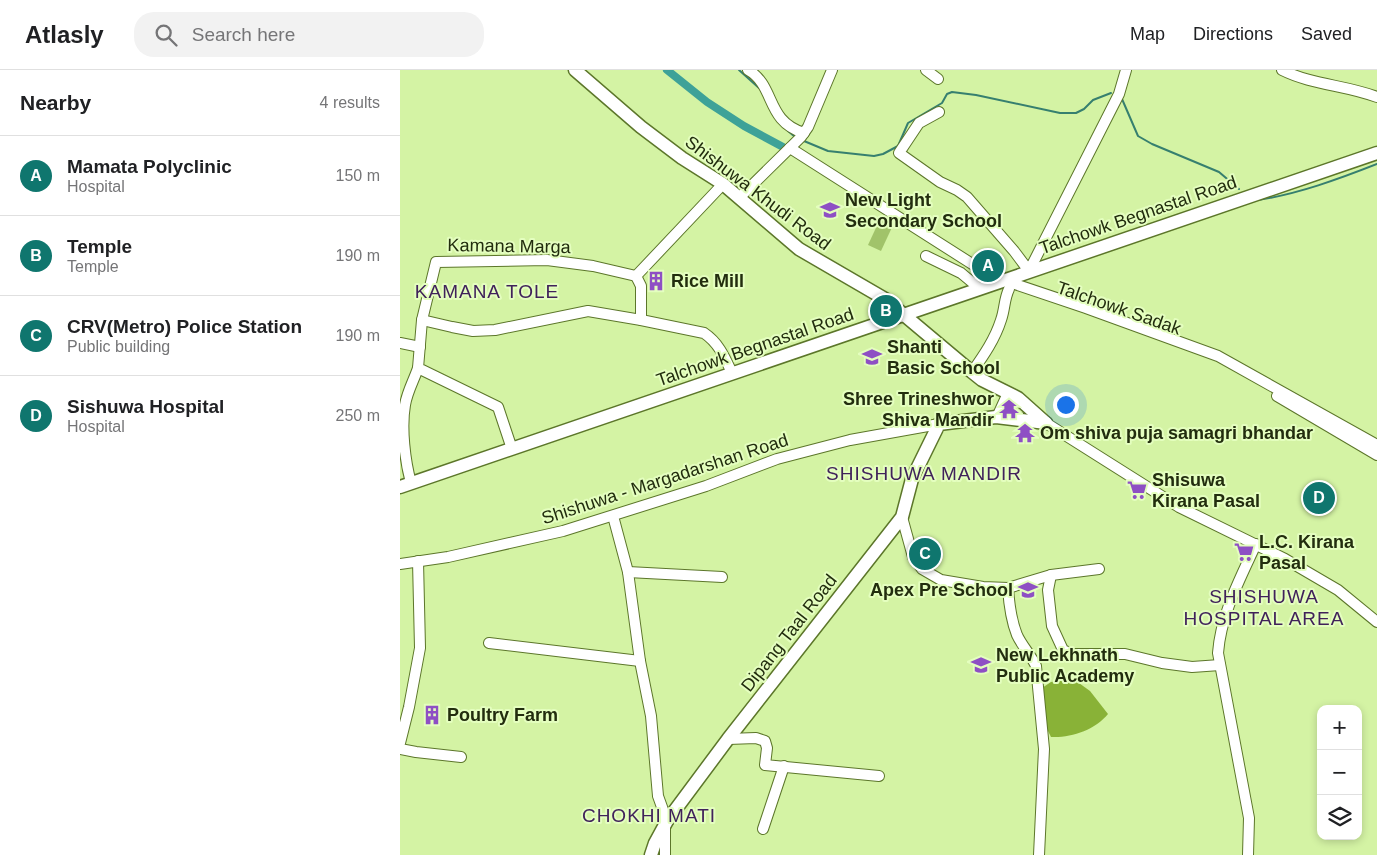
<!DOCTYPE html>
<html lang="en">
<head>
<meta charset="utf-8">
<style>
	body { margin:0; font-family:Arial,sans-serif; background:#f2f2f2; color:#202124 }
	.controls { position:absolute; right:15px; bottom:15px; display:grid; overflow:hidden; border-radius:10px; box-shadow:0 2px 8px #0003 }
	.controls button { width:45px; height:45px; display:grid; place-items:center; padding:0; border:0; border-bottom:1px solid #e0e0e0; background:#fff; color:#202124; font:25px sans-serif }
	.you { position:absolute; left:665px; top:334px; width:18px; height:18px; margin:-12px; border:4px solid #fff; border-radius:50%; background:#1a73e8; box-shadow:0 0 0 8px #1a73e833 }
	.badge { display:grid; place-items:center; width:32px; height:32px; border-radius:50%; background:#0f766e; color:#fff; font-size:16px; font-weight:700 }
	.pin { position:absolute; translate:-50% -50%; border:2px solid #fff; box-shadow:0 1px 5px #0006 }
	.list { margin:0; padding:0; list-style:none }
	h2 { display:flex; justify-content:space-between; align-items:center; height:65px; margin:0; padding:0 20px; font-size:21px }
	h2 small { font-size:16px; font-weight:400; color:#757577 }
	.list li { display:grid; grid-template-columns:32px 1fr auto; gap:15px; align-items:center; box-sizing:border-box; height:80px; padding:0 20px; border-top:1px solid #e0e0e0 }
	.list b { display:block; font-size:19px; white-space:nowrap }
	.list p { margin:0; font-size:16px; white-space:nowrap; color:#757577 }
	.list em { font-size:16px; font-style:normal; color:#757577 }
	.icon { flex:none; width:28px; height:28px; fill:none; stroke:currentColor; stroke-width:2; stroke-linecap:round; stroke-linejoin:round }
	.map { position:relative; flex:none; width:977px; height:785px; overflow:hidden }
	header { display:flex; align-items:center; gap:30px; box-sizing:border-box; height:70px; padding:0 25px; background:#fff; border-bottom:1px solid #e0e0e0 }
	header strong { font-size:24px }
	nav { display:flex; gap:28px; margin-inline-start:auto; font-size:18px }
	.search { width:350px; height:45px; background:#f2f2f2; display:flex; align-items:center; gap:12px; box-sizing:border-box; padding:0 18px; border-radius:20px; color:#757577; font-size:19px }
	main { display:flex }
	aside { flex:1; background:#fff }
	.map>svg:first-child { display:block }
	.green { fill:#a1c36a }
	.forest { fill:#89b237 }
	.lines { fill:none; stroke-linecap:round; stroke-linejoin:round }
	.stream { stroke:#367f6f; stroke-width:2 }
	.canal { stroke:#3ea298; stroke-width:8 }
	.minor-casing { stroke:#5c762a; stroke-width:12 }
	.major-casing { stroke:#5c762a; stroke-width:15 }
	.minor { stroke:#fff; stroke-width:10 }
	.major { stroke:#fff; stroke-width:12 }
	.labels { text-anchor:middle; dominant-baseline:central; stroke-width:4; stroke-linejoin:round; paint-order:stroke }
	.street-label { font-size:18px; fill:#222d0e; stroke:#e4febf }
	.poi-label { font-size:18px; font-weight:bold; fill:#222d0e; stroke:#e4febf; text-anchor:start }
	.neighbourhood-label { font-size:19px; letter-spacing:1px; fill:#40225a; stroke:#e4febf }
</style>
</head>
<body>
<header>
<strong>Atlasly</strong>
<div class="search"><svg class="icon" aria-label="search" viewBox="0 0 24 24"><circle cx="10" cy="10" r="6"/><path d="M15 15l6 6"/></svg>Search here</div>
<nav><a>Map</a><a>Directions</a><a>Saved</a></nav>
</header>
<main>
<aside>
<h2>Nearby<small>4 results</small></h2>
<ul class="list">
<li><span class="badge">A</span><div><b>Mamata Polyclinic</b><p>Hospital</p></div><em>150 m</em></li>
<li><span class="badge">B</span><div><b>Temple</b><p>Temple</p></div><em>190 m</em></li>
<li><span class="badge">C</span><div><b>CRV(Metro) Police Station</b><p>Public building</p></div><em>190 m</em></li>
<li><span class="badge">D</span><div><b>Sishuwa Hospital</b><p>Hospital</p></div><em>250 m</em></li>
</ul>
</aside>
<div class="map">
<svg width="977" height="785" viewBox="0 0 977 785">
	<rect width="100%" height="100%" fill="#d4f3a4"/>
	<path class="green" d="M481,147L494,153L481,181L468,175Z"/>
	<path class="forest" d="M672,608L690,621L708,644C695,660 671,668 651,667L646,657L642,618L651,612Z"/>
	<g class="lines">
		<g class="stream">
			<path d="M339,0L359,18"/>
			<path d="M722,29L738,66L752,74L819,102L839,119"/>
			<path d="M388,61L394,66"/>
			<path d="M404,71L428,81L474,86L483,84L498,76L508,53L542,33L547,24L552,22L576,25L660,43H676L684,39L693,30L711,23"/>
			<path d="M858,130C898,124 939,109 977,94"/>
		</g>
		<path class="canal" d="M267,0L307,32L344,56L383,77"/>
		<defs>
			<g id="minor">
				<path d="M348,0C376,16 365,51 404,63"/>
				<path d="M526,0L538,9"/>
				<path d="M882,0C912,15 946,15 977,27"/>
				<path d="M539,42L519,53L499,83L540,112L557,120L567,127L614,181L629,201L719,24L726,0"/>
				<path d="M390,78L591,206L686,238L818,286L977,375"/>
				<path d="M339,128L401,67L408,57L432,0"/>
				<path d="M526,186L561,203L579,218"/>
				<path d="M236,206L241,216V250"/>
				<path d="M22,250L52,257L73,261L95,260L188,241L241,250L304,263C319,273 325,288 332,303"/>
				<path d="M0,273L20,277"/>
				<path d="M572,302C584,285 595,269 601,250C605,239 604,229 609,219"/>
				<path d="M877,326L977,385"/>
				<path d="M597,347L608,323"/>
				<path d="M646,353L779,437L885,489L938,520L977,552"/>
				<path d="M112,379L98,337L18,298L22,250L36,192L147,190L193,196L236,206L323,114"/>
				<path d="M11,413C5,391 1,358 5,335C7,322 14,310 18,298"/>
				<path d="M213,446L228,502L240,591L251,646L258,726L267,751"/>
				<path d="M502,447L513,487L522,499L541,510L583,517L608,518L651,505L699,499"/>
				<path d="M0,494L48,487L163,461L306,416L377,389L450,370L539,354"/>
				<path d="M228,502L322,507"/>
				<path d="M651,505L648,520L652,556L663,580L672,584H725L762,593L792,597L820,595"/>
				<path d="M608,518C609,533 611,550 617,565C622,576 631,585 636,596L644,679L639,785"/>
				<path d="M89,573L240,591"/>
				<path d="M328,669L356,668L365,671L367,678L365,695L479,706"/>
				<path d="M0,673L9,637L20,578L18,491"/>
				<path d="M0,679L16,682L61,687"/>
				<path d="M363,759L384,696"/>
				<path d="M265,785V757"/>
				<path d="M848,785L849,748L818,583C821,544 840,509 856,474"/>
			</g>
			<g id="major">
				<path d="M175,0L241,57L282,88L323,114L399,179L485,229L572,302L582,310L618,328L646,353"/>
				<path d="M0,417L977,83"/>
				<path d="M251,785L255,773L267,751L328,669L502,447L512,409L539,354L596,347L646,353"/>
			</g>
		</defs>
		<use href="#minor" class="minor-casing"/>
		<use href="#major" class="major-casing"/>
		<use href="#minor" class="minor"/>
		<use href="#major" class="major"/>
	</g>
	<defs>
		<symbol id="school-bare" viewBox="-9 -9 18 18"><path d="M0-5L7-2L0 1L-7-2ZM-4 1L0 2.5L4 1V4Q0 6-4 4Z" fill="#8e4fc4" stroke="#e4febf" stroke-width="2.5" paint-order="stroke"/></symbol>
		<symbol id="building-bare" viewBox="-9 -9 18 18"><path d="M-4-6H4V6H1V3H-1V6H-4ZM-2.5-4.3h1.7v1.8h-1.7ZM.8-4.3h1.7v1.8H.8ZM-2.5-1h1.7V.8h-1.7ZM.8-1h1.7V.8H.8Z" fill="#8e4fc4" stroke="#e4febf" stroke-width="2.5" paint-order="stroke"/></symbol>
		<symbol id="temple-bare" viewBox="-9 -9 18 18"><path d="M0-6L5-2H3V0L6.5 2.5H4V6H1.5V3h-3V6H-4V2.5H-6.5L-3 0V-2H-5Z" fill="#8e4fc4" stroke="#e4febf" stroke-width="2.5" paint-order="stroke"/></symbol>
		<symbol id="supermarket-bare" viewBox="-9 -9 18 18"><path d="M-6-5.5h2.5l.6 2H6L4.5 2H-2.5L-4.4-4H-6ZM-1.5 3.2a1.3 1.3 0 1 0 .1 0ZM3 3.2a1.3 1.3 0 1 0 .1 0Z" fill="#8e4fc4" stroke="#e4febf" stroke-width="2.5" paint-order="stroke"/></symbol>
	</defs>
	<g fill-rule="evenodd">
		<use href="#school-bare" x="416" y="126" width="28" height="28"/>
		<use href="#building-bare" x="242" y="197" width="28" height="28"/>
		<use href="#school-bare" x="458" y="273" width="28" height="28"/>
		<use href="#temple-bare" x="595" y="325" width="28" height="28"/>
		<use href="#temple-bare" x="611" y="349" width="28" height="28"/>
		<use href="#supermarket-bare" x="723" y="406" width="28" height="28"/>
		<use href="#supermarket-bare" x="830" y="468" width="28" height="28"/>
		<use href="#school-bare" x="614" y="506" width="28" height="28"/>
		<use href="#school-bare" x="567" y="581" width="28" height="28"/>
		<use href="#building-bare" x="18" y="631" width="28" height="28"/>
	</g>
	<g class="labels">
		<g class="street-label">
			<text transform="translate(358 123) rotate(37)">Shishuwa Khudi Road</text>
			<text transform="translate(738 145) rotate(-19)">Talchowk Begnastal Road</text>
			<text transform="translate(109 176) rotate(1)">Kamana Marga</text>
			<text transform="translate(719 238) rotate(19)">Talchowk Sadak</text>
			<text transform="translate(355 277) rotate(-19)">Talchowk Begnastal Road</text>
			<text transform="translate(265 409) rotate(-18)">Shishuwa - Margadarshan Road</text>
			<text transform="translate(389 563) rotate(-52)">Dipang Taal Road</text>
		</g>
		<g class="poi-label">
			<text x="445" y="130">New Light<tspan x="445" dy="21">Secondary School</tspan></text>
			<text x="271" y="211">Rice Mill</text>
			<text x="487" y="277">Shanti<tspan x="487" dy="21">Basic School</tspan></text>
			<text x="594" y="329" text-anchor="end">Shree Trineshwor<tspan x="594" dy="21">Shiva Mandir</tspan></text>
			<text x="640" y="363">Om shiva puja samagri bhandar</text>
			<text x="752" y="410">Shisuwa<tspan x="752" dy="21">Kirana Pasal</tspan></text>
			<text x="859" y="472">L.C. Kirana<tspan x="859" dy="21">Pasal</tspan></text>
			<text x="613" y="520" text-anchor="end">Apex Pre School</text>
			<text x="596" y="585">New Lekhnath<tspan x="596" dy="21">Public Academy</tspan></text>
			<text x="47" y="645">Poultry Farm</text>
		</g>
		<g class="neighbourhood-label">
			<text x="87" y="221">KAMANA TOLE</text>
			<text x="524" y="403">SHISHUWA MANDIR</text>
			<text x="864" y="526">SHISHUWA<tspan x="864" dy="22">HOSPITAL AREA</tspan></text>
			<text x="249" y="745">CHOKHI MATI</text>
		</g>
	</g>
</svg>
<div class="controls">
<button>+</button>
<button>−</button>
<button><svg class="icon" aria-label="layers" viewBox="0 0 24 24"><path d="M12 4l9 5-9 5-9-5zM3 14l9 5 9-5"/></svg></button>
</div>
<div class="you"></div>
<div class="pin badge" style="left:588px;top:196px">A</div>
<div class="pin badge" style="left:486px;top:241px">B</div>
<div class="pin badge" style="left:525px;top:484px">C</div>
<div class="pin badge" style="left:919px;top:428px">D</div>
</div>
</main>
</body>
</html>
